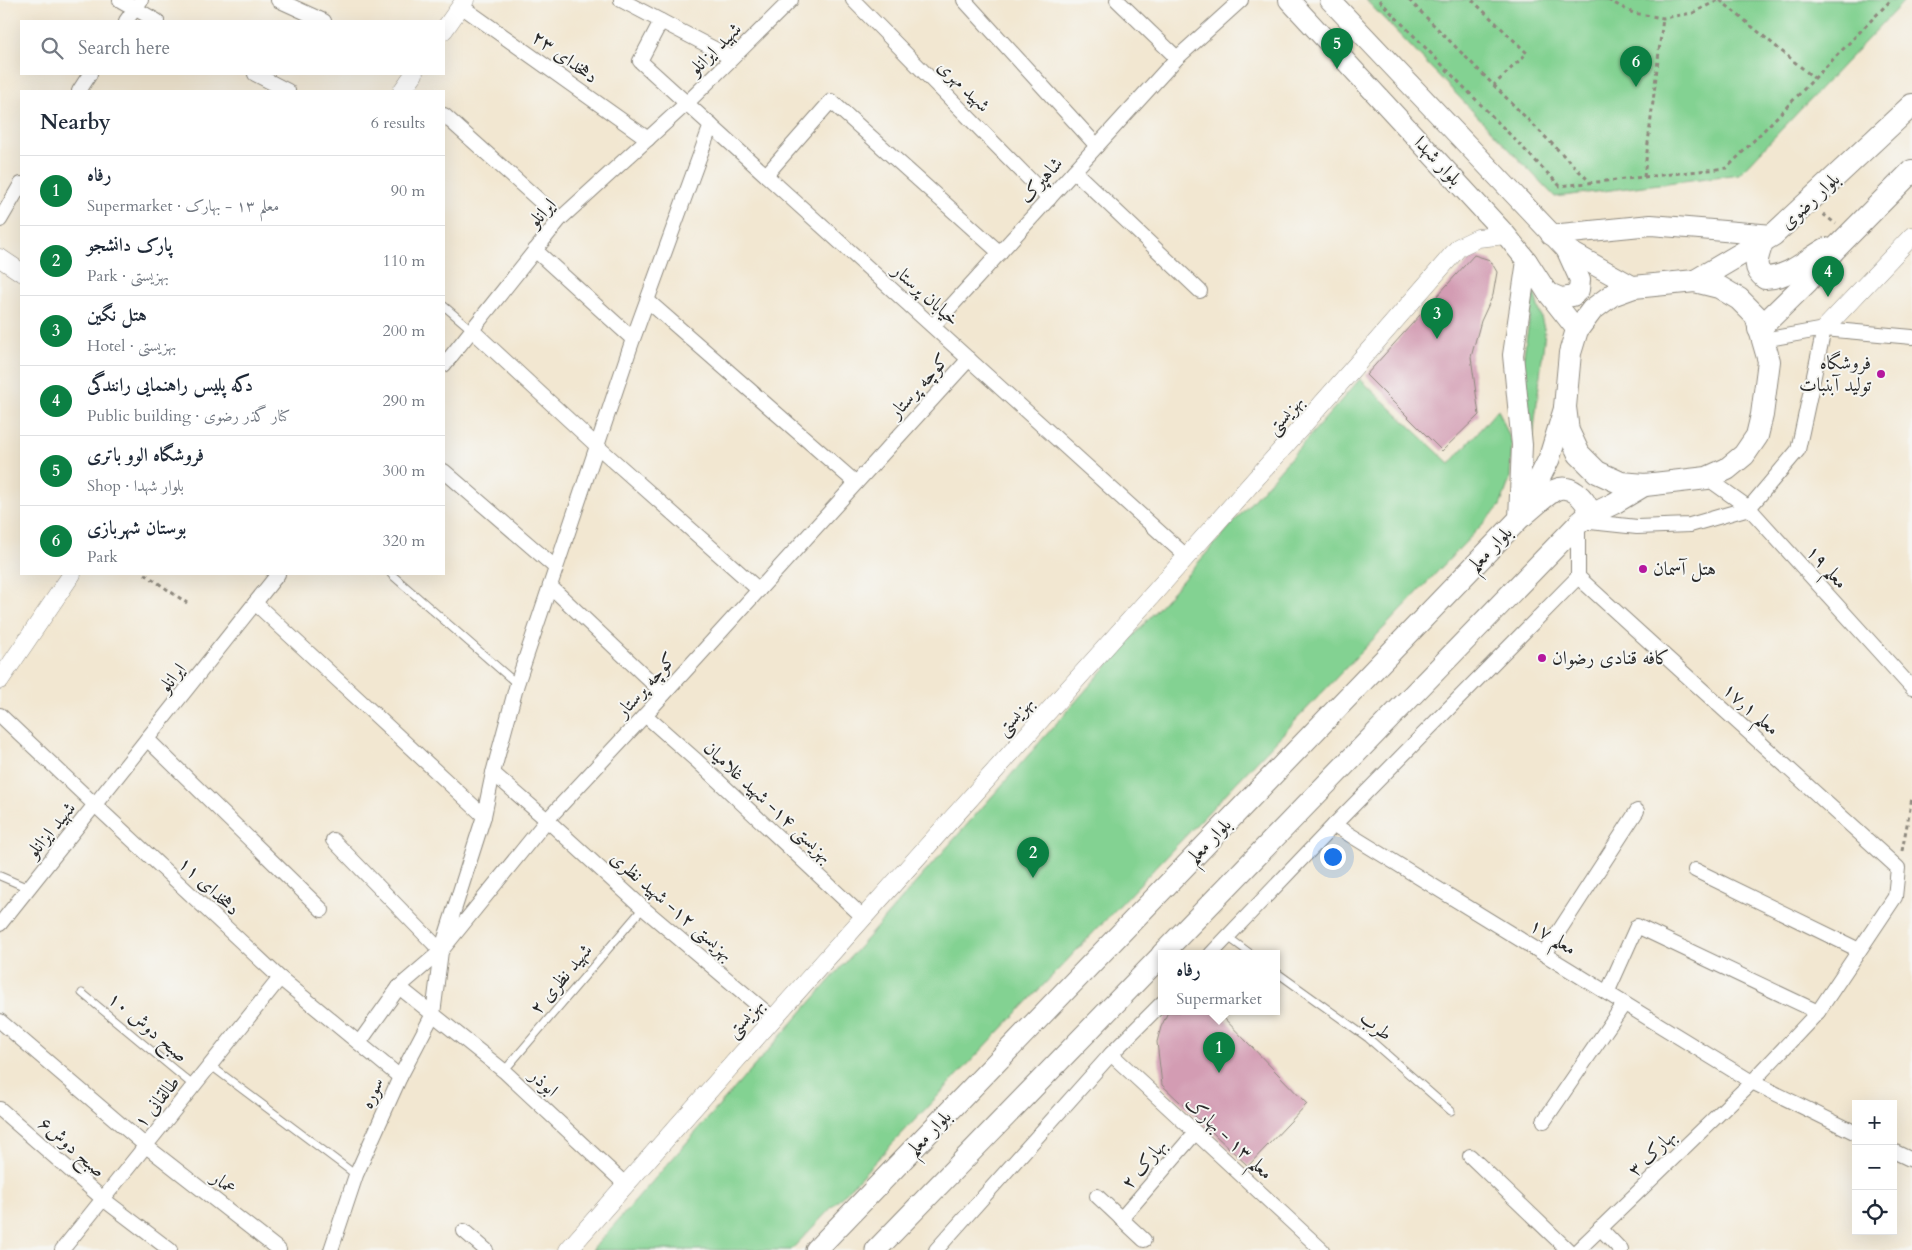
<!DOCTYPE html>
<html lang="en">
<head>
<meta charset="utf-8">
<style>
	body { margin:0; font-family:Cardo,Amiri,serif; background:#f6f6f7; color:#1f2937 }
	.controls { position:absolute; right:15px; bottom:15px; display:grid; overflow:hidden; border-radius:0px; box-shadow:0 5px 20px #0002 }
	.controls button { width:45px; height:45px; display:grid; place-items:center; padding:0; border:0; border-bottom:1px solid #e0e1e3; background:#fff; color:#1f2937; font:25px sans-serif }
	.you { position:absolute; left:1332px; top:856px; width:18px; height:18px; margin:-12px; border:4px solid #fff; border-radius:50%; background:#1a73e8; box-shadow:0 0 0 8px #1a73e833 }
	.badge { display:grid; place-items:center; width:32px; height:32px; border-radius:50%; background:#0b8043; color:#fff; font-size:16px; font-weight:700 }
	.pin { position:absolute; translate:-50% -41px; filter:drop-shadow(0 1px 2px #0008) }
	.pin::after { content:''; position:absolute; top:26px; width:18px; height:15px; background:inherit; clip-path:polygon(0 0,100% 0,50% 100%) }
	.popup { position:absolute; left:1158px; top:950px; width:122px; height:65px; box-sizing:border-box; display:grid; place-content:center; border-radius:0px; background:#fff; filter:drop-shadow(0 1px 4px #0005); font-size:16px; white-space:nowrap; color:#747a83 }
	.popup b { font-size:19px; color:#1f2937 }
	.popup::after { content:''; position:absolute; left:50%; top:100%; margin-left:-10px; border:10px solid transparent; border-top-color:#fff }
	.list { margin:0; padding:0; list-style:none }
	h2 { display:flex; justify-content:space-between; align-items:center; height:65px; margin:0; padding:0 20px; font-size:21px }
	h2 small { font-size:16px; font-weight:400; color:#747a83 }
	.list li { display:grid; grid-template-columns:32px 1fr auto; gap:15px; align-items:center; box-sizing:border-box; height:70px; padding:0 20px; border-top:1px solid #e0e1e3 }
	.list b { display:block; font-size:19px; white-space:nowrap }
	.list p { margin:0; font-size:16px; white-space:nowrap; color:#747a83 }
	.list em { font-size:16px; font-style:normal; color:#747a83 }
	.icon { flex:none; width:28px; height:28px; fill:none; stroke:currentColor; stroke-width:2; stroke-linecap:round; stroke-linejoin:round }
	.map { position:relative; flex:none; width:1912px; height:1250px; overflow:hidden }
	.search { position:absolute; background:#fff; box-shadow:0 5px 20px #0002; left:20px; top:20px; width:425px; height:55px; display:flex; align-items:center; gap:12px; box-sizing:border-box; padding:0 18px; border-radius:0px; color:#747a83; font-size:19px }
	.panel { position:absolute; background:#fff; box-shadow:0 5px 20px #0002; left:20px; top:90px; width:425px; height:485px; border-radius:0px }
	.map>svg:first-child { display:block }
	.green { fill:#83d292; stroke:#577e5e }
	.building { fill:#d39cb3 }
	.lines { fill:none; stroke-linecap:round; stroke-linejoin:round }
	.service-casing { stroke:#8e897e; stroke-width:9 }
	.minor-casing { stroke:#8e897e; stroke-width:16 }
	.tertiary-casing { stroke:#8e897e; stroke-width:19 }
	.secondary-casing { stroke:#8e897e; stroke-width:22 }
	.primary-casing { stroke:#8e897e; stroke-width:23 }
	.trunk-casing { stroke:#8e897e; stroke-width:24 }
	.path { stroke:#8e897e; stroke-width:3; stroke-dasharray:4 4; stroke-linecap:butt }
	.service { stroke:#fff; stroke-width:7 }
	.minor { stroke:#fff; stroke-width:14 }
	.tertiary { stroke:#fff; stroke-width:18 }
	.secondary { stroke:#fff; stroke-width:20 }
	.primary { stroke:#fff; stroke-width:21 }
	.trunk { stroke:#fff; stroke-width:22 }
	.poi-dot { fill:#b5179e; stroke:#f6f6f2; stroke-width:2 }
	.labels { text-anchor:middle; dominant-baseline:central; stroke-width:4; stroke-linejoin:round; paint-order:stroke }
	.street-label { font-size:19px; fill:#2b2b2b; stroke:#f6f6f2 }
	.poi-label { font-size:19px; fill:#2b2b2b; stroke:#f6f6f2; text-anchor:start }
</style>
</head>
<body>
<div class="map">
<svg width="1912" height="1250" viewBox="0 0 1912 1250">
	<rect width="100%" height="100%" fill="#f6f6f2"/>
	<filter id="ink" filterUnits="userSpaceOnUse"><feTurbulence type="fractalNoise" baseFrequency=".02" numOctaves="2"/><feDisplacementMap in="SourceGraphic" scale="10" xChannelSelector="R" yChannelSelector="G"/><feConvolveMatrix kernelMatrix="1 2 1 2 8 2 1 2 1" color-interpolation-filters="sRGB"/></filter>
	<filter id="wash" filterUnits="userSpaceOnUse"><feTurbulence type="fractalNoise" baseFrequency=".0096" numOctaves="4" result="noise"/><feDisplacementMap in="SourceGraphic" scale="20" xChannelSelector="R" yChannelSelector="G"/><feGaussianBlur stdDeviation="1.12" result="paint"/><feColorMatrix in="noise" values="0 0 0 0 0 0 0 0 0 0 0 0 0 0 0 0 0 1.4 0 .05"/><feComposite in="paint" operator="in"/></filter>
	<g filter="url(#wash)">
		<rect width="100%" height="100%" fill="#f2e7d1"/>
		<g class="green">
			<path d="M1366,0H1905L1739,174L1555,197Z"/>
			<path d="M1534,291L1545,332L1532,447L1521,372Z"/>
			<path d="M1360,379L1450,464L1498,409L1512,443L1510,479L1500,506L791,1250H592Z"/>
		</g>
		<g id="blocks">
			<g class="building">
				<path d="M1474,255L1490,260L1497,272L1493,295L1481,321L1471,357L1479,415L1442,451L1366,375Z"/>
				<path d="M1168,1012H1218L1307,1104L1248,1166L1162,1085L1157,1042L1161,1027Z"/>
			</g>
		</g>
	</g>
	<g filter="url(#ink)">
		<use href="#blocks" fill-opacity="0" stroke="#8e897e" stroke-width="1"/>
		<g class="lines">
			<defs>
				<g id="service">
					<path d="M444,306L472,330"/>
					<path d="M391,574L517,684"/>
					<path d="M0,876L28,888"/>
					<path d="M1228,937L1251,954"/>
					<path d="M1276,972L1368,1038L1451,1111"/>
					<path d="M82,993L194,1086"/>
					<path d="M210,1065L356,1175"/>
					<path d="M504,1071L643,908"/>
				</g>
				<g id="minor">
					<path d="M120,0L157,21"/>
					<path d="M278,0L324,21"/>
					<path d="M621,0L661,21L640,61L1187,557"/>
					<path d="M853,0L1049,199"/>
					<path d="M964,0L1097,146"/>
					<path d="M1117,0L1177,58"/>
					<path d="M461,6L648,139"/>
					<path d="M126,21L141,0"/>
					<path d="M661,21L732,58"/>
					<path d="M255,74L288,91"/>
					<path d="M79,91L90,74"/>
					<path d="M444,115L560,219"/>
					<path d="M1074,171L1200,291"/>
					<path d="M766,175L831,101L1000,253"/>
					<path d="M0,220L21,184"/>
					<path d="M535,250L633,339"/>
					<path d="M648,301L856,483"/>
					<path d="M933,326L1177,58L1241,0"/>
					<path d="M472,330L597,446L759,590"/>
					<path d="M1763,340L1824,329L1912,337"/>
					<path d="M444,365L560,219L687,103L791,0"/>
					<path d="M444,471L556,568"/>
					<path d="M1707,478L1749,508L1912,688"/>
					<path d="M1581,521L1637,527L1690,525L1749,508L1798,450L1824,329"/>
					<path d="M1578,577L1898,868L1895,897L1818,1012L1752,1082L1578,1250"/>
					<path d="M550,586L664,694"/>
					<path d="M255,603L484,816"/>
					<path d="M0,715L95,805L280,978L400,1077"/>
					<path d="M645,715L697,761L863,917"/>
					<path d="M147,739L322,910"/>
					<path d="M493,773L547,820L643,908L773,1018"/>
					<path d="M1334,825L1752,1082L1856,1133"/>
					<path d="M333,840L441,951"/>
					<path d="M1695,870L1859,950"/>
					<path d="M0,924L278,574"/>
					<path d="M1211,954L1334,825L1578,577V524"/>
					<path d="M1544,954L1637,811"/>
					<path d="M399,987L504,1071L626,1185"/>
					<path d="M1607,993L1637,926L1818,1012"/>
					<path d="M0,1021L146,1146L279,1250"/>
					<path d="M359,1043L399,987L441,951L547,820L645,715L969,359"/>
					<path d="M1111,1054L1322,1250"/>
					<path d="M0,1109L103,1199L170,1250"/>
					<path d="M1544,1121L1624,1004"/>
					<path d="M1893,1151L1912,1160"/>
					<path d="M1470,1156L1568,1250"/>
					<path d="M1097,1196L1144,1240"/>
					<path d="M1121,1219L1195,1133"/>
					<path d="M1600,1228L1621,1250"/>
					<path d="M464,1231L486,1250"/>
					<path d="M62,1250L280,978"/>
					<path d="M331,1250L356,1175L400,1077L433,1014L441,951L484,816L493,773L517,684L633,339L711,125"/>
					<path d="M936,1250L1111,1054L1162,1003"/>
				</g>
				<g id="tertiary">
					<path d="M444,30L465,0"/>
					<path d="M402,91L414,74"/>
					<path d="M0,258L21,272"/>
					<path d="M1824,329L1912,236"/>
					<path d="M0,680L72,574"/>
					<path d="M568,1250C863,914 1166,585 1459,247L1478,238L1506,235"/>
				</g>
				<g id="secondary">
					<path d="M1289,0L1506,235L1527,261L1547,292L1577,330"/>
					<path d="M1330,0L1566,249L1634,287"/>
					<path d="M1551,235L1651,225L1773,235"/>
					<path d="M1547,292L1561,298L1573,296L1579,290L1580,280L1566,249"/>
					<path d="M1519,519L1522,445L1513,355L1527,261"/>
				</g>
				<g id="primary">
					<path d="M1523,516C1533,508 1544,497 1555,490C1570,483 1585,498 1589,511L1586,517"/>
					<path d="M1162,954L1578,524L1586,517L1613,504L1645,485"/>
					<path d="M816,1250L1519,519L1549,459L1565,407"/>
					<path d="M876,1250L1162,955"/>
				</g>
				<g id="trunk">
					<path d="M1762,242C1758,257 1751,267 1765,278C1790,277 1805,261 1826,249"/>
					<path d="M1695,281L1719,287L1739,299L1756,316L1769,361L1762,415L1757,436L1744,455L1727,469L1707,478L1645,485L1621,483L1597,472L1579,454L1568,431L1565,407L1570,353L1577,330L1592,310L1612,295L1634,287Z"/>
					<path d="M1695,281L1773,235L1912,105"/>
					<path d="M1759,329L1807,282L1835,249L1912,171"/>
				</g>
			</defs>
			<use href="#service" class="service-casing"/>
			<use href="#minor" class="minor-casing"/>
			<use href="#tertiary" class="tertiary-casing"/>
			<use href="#secondary" class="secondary-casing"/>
			<use href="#primary" class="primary-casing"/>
			<use href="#trunk" class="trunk-casing"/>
			<g class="path">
				<path d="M1379,0L1560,186L1727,168L1891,0"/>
				<path d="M1409,0L1590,182"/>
				<path d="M1472,0L1527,53L1494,85"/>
				<path d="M1608,0L1633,13L1663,18L1693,13L1718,0"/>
				<path d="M1720,0L1814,78"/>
				<path d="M1644,177L1663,18"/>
				<path d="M1823,214L1836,224"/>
				<path d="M145,574L187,603"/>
				<path d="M1902,851L1912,798"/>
			</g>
			<use href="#service" class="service"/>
			<use href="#minor" class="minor"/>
			<use href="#tertiary" class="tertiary"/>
			<use href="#secondary" class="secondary"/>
			<use href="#primary" class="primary"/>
			<use href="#trunk" class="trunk"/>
		</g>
	</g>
	<g class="poi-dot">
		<circle cx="1881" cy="374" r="5"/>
		<circle cx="1643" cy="569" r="5"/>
		<circle cx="1542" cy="658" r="5"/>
	</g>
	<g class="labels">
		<g class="street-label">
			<text transform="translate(715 49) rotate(-45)">شهید ایزانلو</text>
			<text transform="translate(565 57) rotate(36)">دهخدای ۲۳</text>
			<text transform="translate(964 86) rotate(45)">شهید مهری</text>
			<text transform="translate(1438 161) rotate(47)">بلوار شهدا</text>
			<text transform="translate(1041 180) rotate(-48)">شاهپرک</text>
			<text transform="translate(1810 201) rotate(-43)">بلوار رضوی</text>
			<text transform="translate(542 213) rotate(-48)">ایرانلو</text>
			<text transform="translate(926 295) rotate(42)">خیابان پرستار</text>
			<text transform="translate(919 386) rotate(-48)">کوچه پرستار</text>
			<text transform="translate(1285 415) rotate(-49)">بهزیستی</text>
			<text transform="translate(1490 549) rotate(-46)">بلوار معلم</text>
			<text transform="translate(1827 567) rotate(48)">معلم ۱۹</text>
			<text transform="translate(172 678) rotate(-52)">ایرانلو</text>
			<text transform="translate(646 685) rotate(-48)">کوچه پرستار</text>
			<text transform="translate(1751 709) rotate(42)">معلم ۱۷٫۱</text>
			<text transform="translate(1015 716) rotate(-48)">بهزیستی</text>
			<text transform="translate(768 802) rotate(43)">بهزیستی ۱۴- شهید غلامیان</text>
			<text transform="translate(51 830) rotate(-51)">شهید ایزانلو</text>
			<text transform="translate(1209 841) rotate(-46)">بلوار معلم</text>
			<text transform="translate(209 886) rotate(43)">دهخدای ۱۱</text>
			<text transform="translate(672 906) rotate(41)">بهزیستی ۱۲- شهید نظری</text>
			<text transform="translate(1553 937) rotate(32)">معلم ۱۷</text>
			<text transform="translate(561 979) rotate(-50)">شهید نظری ۲</text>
			<text transform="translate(745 1018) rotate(-48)">بهزیستی</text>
			<text transform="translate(1376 1026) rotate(38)">طرب</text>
			<text transform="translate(148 1027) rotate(40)">صبح دوش ۱۰</text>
			<text transform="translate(544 1083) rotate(43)">ابوذر</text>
			<text transform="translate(372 1093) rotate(-66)">سوره</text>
			<text transform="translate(157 1102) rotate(-51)">طالقانی ۱</text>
			<text transform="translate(929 1133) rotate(-46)">بلوار معلم</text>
			<text transform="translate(1229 1138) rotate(43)">معلم ۱۳ - بهارک</text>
			<text transform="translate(72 1147) rotate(41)">صبح دوش۶</text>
			<text transform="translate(1652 1153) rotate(-44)">بهارک ۳</text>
			<text transform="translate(1144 1164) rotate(-50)">بهارک ۲</text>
			<text transform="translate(224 1183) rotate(38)">عمار</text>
		</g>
		<g class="poi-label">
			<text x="1871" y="363" text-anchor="end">فروشگاه<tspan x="1871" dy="22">تولید آبنبات</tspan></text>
			<text x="1653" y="569">هتل آسمان</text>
			<text x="1552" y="658">کافه قنادی رضوان</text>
		</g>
	</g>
</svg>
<div class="controls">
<button>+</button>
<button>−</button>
<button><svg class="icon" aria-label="locate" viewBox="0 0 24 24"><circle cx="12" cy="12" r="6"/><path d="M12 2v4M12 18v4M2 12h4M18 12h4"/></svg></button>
</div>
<div class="you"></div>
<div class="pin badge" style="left:1219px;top:1073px">1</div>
<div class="popup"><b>رفاه</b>Supermarket</div>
<div class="pin badge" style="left:1033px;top:878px">2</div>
<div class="pin badge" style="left:1437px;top:339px">3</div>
<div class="pin badge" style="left:1828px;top:297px">4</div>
<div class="pin badge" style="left:1337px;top:69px">5</div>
<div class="pin badge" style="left:1636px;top:87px">6</div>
<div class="search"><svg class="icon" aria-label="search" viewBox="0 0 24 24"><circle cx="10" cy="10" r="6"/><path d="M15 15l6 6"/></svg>Search here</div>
<section class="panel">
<h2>Nearby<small>6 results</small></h2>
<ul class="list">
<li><span class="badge">1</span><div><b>رفاه</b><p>Supermarket · معلم ۱۳ - بهارک</p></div><em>90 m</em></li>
<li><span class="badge">2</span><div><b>پارک دانشجو</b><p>Park · بهزیستی</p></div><em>110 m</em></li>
<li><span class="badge">3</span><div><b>هتل نگین</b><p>Hotel · بهزیستی</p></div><em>200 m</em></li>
<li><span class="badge">4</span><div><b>دکه پلیس راهنمایی رانندگی</b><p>Public building · کنار گذر رضوی</p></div><em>290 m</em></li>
<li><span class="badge">5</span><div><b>فروشگاه الوو باتری</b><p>Shop · بلوار شهدا</p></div><em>300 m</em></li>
<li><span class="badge">6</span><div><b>بوستان شهربازی</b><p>Park</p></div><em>320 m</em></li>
</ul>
</section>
</div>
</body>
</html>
